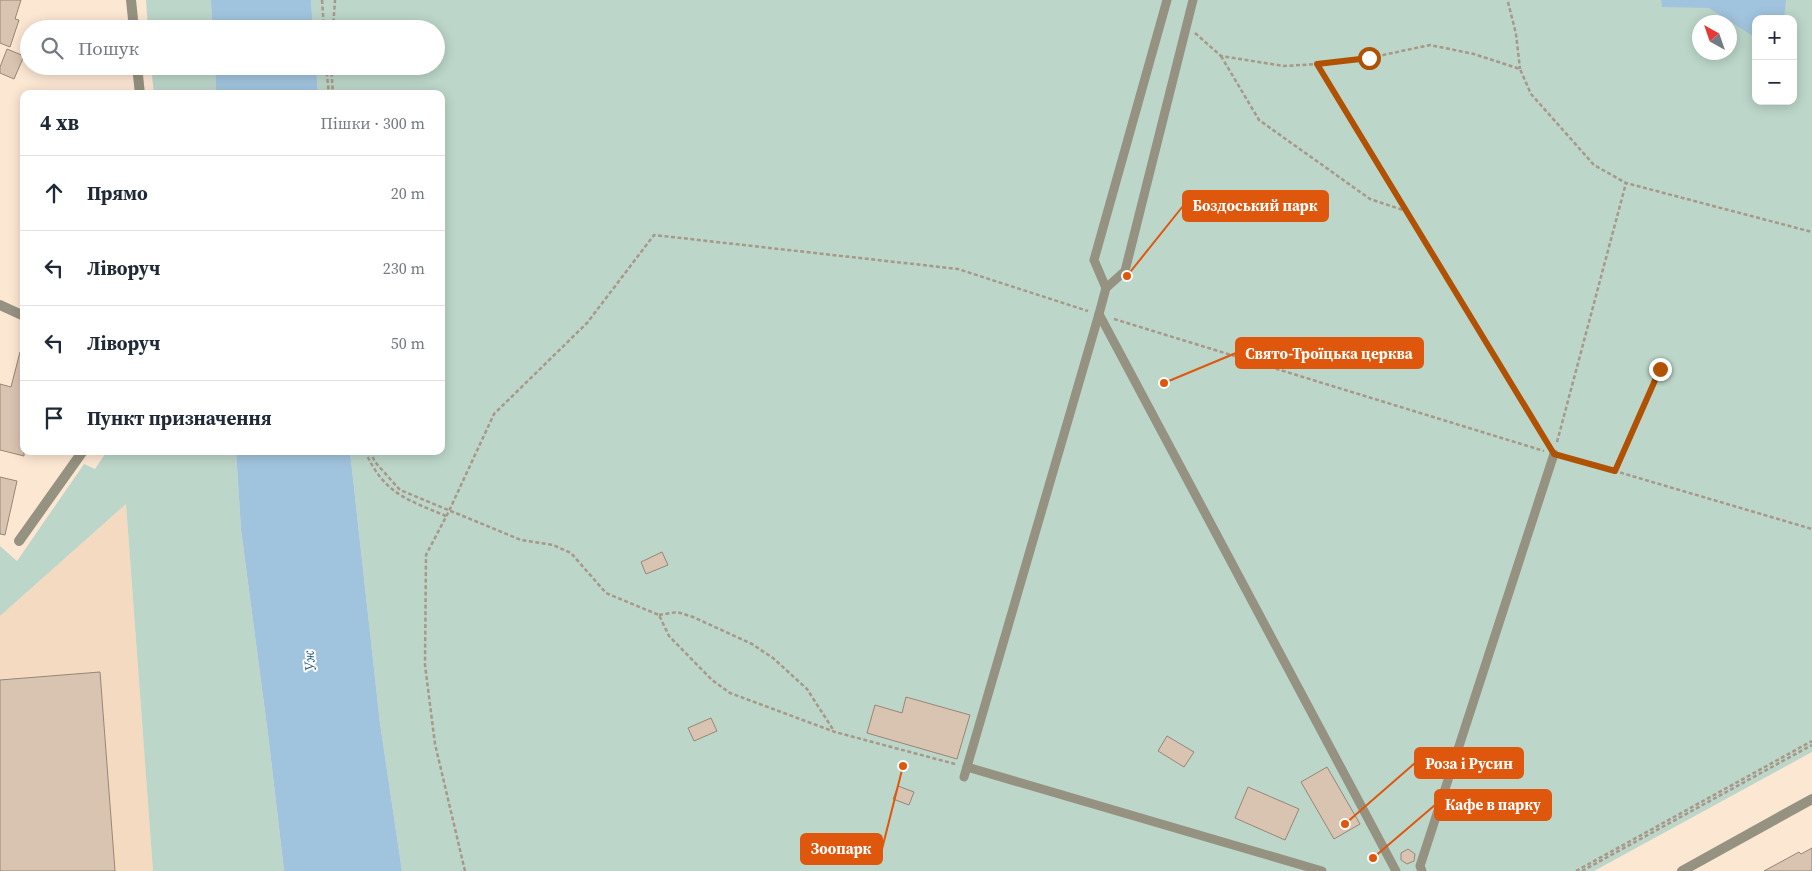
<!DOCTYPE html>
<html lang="uk">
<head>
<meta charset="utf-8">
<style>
	body { margin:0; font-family:"Source Serif 4",serif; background:#f6f6f7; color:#1f2937 }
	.controls { position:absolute; right:15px; top:15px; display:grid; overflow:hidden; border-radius:10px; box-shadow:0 2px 12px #0003 }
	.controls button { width:45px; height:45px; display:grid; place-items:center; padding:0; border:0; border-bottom:1px solid #e0e1e3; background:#fff; color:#1f2937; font:25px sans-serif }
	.compass { position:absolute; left:1692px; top:15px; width:45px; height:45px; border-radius:50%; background:#fff; box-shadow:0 2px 12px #0003; rotate:320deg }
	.stop { position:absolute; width:15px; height:15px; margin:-11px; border:4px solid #b05104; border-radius:50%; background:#fff }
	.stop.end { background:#b05104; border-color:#fff; box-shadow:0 1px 5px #0008 }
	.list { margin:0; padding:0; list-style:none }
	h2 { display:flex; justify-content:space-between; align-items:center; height:65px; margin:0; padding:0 20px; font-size:21px }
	h2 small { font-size:16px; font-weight:400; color:#747a83 }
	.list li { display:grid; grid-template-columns:32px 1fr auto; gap:15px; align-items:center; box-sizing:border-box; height:75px; padding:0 20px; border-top:1px solid #e0e1e3 }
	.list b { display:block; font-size:19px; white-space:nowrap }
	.list em { font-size:16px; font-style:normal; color:#747a83 }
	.icon { flex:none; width:28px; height:28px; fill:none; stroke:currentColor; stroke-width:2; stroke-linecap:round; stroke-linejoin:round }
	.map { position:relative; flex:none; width:1812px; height:871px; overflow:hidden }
	.search { position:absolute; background:#fff; box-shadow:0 2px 12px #0003; left:20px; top:20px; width:425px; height:55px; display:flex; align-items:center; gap:12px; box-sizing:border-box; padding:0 18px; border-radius:28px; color:#747a83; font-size:19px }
	.panel { position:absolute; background:#fff; box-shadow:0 2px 12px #0003; left:20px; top:90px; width:425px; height:365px; border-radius:10px }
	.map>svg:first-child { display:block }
	.built { fill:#f3dac1 }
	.green { fill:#bcd6c9; fill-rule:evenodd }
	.water { fill:#a1c4de }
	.building { fill:#d9c4b1; stroke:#988674 }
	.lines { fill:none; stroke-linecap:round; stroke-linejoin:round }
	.path { stroke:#a89889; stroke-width:2.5; stroke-dasharray:4 2.5; stroke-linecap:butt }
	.pedestrian { stroke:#969282; stroke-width:9 }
	.minor { stroke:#969282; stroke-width:10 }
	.tertiary { stroke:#969282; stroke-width:10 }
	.route { stroke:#b05104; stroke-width:6 }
	.labels { text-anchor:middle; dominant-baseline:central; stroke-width:4; stroke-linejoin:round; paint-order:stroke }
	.water-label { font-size:15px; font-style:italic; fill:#245b7f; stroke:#fff }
	.leader { fill:none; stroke:#df570d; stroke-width:2 }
	.callout-dot { fill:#df570d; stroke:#fff; stroke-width:2 }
	.callout { fill:#df570d; stroke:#df570d; stroke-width:2 }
	.callout-label { font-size:15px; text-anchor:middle; font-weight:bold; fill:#fff }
</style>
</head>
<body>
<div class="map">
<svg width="1812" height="871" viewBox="0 0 1812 871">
	<rect width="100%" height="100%" fill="#fce7d3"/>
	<path class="built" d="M126,504L153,871H0V616Z"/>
	<g class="green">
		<path d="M146,0H211L212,29H148Z"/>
		<path d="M311,0H1812V752L1594,871H402L380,723L350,451H441V94H318L316,66H436V29H313ZM1756,19H1793V101H1756ZM1700,22H1730V52H1700Z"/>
		<path d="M151,66H215L216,94H154Z"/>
		<path d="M107,451H236L241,530L269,742L284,871H153L126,504L0,616V546L17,561L84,464L95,469Z"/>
	</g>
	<g class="water">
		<path d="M211,0H311L313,29H212Z"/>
		<path d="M1661,0H1786L1784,19H1756V38L1709,8L1662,7Z"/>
		<path d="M215,66H316L318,94H216Z"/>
		<path d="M236,451H350L380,723L402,871H284L269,742L241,530Z"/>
	</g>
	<g class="building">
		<path d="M0,0H21L15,19L19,20L10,47L0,43Z"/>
		<path d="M7,49L24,56L14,79L0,73V67Z"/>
		<path d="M20,352H24V456L0,450V384L11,387Z"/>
		<path d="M0,477L17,481L5,535L0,534Z"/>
		<path d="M662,552L668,565L646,574L641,562Z"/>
		<path d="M100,672L115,871H0V680Z"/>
		<path d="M906,697L970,715L957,759L867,733L875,705L902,713Z"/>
		<path d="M711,718L717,731L694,741L688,728Z"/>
		<path d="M1167,736L1194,752L1184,767L1158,751Z"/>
		<path d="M1327,767L1360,824L1334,839L1301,782Z"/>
		<path d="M898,786L914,792L909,805L893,799Z"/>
		<path d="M1248,787L1299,809L1285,840L1235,818Z"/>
		<path d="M1812,848V871H1764L1799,852L1801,854Z"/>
		<path d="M1408,849L1415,854L1414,861L1407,864L1401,860V853Z"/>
	</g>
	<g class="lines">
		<g class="path">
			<path d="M322,0L324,29"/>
			<path d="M1508,2L1516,34L1520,69"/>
			<path d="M333,29L335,0"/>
			<path d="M1195,33L1221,56L1284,66L1317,64L1548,445"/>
			<path d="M1221,56L1259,120L1370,199L1406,211"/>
			<path d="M1318,64L1369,58L1430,45L1474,54L1520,69L1531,94L1594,165L1626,183L1812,232"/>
			<path d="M326,66L329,94"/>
			<path d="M331,66L333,94"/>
			<path d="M1114,319L1544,451"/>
			<path d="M1557,442L1626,183"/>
			<path d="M365,451C384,494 406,499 446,516"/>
			<path d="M370,451L375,462L400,490L521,540L553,545L571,553L606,593L659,615L669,636L712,680L730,693L835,732L955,764"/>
			<path d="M1564,456L1812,529"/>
			<path d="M1615,471L1660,369"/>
			<path d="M659,615L677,612L693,617L752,644L773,658L807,689L834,731"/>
			<path d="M465,871L435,744L425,665L426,555L449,511L494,414L587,323L654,235L958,269L1088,311"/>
			<path d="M1576,871L1812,741"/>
			<path d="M1582,871L1812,745"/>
		</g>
		<g class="pedestrian">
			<path d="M1106,288L1125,271L1193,0"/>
			<path d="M1099,314L1396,871"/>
			<path d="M967,767L1322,871"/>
			<path d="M964,777L1099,314L1106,288L1094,260L1167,0"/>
			<path d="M1422,871L1420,866L1554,454"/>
		</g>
		<g class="minor">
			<path d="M131,0L134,29"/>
			<path d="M137,66L140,94"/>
			<path d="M0,305L24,316"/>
			<path d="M19,541L83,451"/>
		</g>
		<path class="tertiary" d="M1682,871L1812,799"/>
	</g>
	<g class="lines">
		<path class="route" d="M1369,58L1317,64L1554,454L1615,471L1660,369"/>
	</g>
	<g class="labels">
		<g class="water-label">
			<text transform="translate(309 661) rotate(-96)">Уж</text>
		</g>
	</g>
	<path class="leader" d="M1127 276L1183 206M1164 383L1236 353M1345 824L1415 763M1373 858L1435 805M903 766L882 849"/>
	<g class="callout-dot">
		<circle cx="1127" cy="276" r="5"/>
		<circle cx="1164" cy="383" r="5"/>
		<circle cx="1345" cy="824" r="5"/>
		<circle cx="1373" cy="858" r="5"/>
		<circle cx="903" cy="766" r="5"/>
	</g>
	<g class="callout">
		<rect x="1183" y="191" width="145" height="30" rx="5"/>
		<rect x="1236" y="338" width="187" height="30" rx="5"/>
		<rect x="1415" y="748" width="108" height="30" rx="5"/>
		<rect x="1435" y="790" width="116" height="30" rx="5"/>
		<rect x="801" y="834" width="81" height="30" rx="5"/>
	</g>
	<g class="callout-label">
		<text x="1255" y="211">Боздоський парк</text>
		<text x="1329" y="359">Свято-Троїцька церква</text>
		<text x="1469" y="769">Роза і Русин</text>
		<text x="1493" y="810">Кафе в парку</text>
		<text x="841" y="854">Зоопарк</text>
	</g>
</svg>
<div class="controls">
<button>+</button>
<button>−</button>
</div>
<svg class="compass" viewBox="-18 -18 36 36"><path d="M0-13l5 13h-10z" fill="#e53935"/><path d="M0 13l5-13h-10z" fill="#747a83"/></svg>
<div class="stop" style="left:1369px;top:58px"></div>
<div class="stop end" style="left:1660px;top:369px"></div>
<div class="search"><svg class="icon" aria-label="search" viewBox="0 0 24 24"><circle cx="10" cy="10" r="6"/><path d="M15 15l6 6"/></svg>Пошук</div>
<section class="panel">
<h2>4 хв<small>Пішки · 300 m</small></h2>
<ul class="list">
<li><svg class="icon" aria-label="ahead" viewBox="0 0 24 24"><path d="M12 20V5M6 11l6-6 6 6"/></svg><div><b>Прямо</b></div><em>20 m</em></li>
<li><svg class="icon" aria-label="left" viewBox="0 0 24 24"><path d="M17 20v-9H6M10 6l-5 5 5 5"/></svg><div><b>Ліворуч</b></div><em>230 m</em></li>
<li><svg class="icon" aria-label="left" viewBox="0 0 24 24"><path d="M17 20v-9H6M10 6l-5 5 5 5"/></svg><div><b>Ліворуч</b></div><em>50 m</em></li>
<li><svg class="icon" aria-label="arrive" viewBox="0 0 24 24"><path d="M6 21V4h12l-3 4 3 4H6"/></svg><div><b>Пункт призначення</b></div></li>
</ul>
</section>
</div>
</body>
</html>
